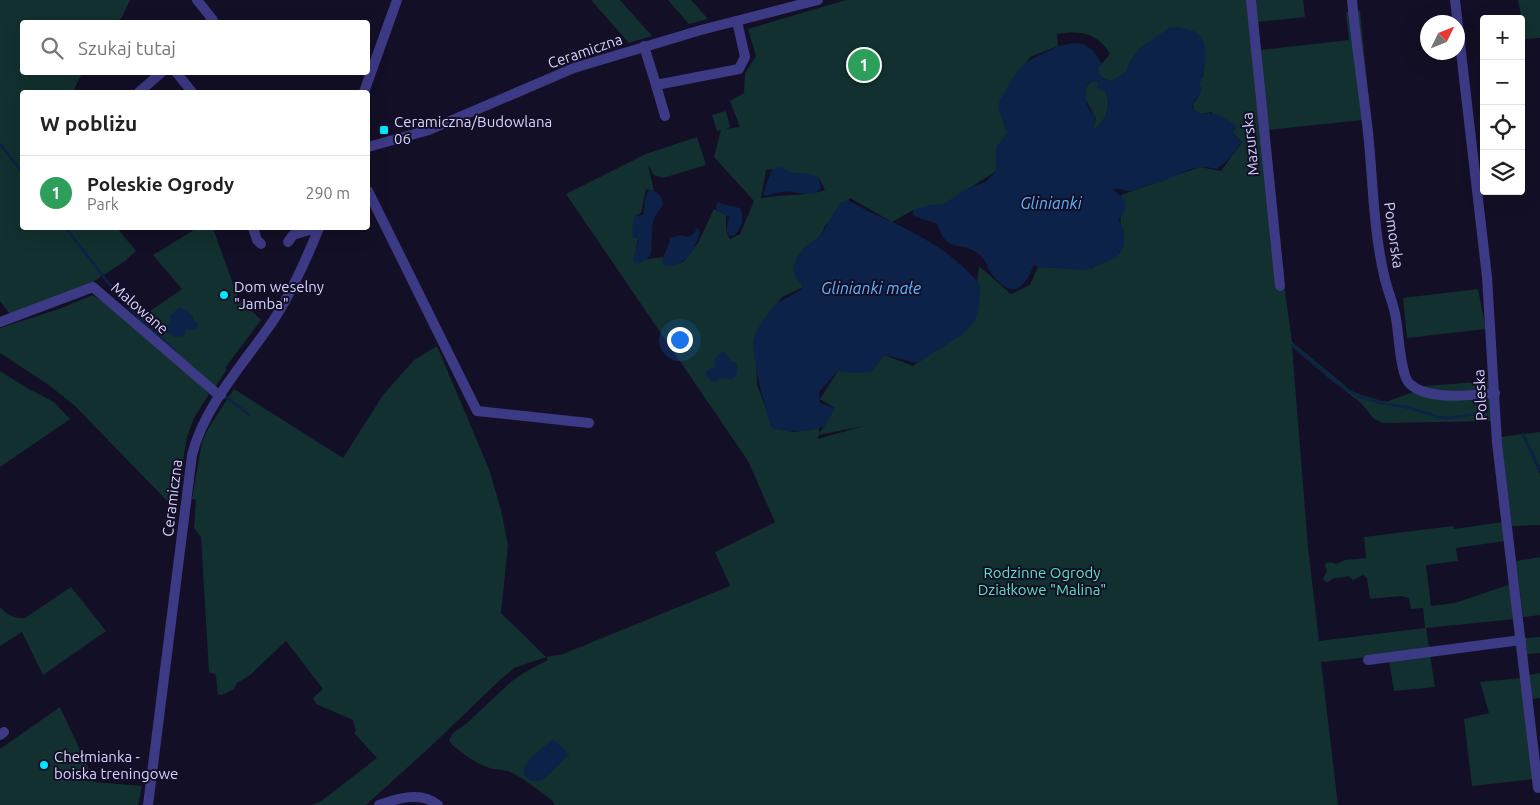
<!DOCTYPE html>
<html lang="pl">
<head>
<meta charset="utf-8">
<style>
	body { margin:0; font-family:Ubuntu,sans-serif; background:#f2f2f2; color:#222 }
	.controls { position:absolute; right:15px; top:15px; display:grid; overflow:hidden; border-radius:5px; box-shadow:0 5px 20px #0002 }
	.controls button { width:45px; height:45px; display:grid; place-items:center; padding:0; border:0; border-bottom:1px solid #e0e0e0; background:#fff; color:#222; font:25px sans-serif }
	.compass { position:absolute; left:1420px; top:15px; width:45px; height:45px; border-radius:50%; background:#fff; box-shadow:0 5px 20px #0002; rotate:47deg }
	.you { position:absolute; left:679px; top:339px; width:18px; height:18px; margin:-12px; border:4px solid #fff; border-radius:50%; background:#1a73e8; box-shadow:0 0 0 8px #1a73e833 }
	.badge { display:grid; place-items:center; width:32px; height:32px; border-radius:50%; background:#0f766e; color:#fff; font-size:16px; font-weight:700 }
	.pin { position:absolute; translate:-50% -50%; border:2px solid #fff; box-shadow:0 1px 5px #0006 }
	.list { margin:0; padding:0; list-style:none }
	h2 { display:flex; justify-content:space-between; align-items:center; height:65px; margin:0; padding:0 20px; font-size:21px }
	h2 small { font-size:16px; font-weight:400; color:#767676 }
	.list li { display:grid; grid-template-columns:32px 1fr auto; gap:15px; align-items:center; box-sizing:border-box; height:75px; padding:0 20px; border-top:1px solid #e0e0e0 }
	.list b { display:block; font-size:19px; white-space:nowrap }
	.list p { margin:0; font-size:16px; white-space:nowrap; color:#767676 }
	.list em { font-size:16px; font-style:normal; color:#767676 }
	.icon { flex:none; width:28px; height:28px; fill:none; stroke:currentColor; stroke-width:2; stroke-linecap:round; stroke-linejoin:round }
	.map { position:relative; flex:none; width:1540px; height:805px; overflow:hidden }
	.search { position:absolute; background:#fff; box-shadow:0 5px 20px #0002; left:20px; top:20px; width:350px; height:55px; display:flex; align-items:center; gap:12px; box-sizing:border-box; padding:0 18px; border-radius:5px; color:#767676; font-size:19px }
	.panel { position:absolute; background:#fff; box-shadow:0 5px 20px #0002; left:20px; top:90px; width:350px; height:140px; border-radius:5px }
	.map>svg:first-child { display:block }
	.green { fill:#12302f; fill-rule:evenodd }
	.water { fill:#0c2248; fill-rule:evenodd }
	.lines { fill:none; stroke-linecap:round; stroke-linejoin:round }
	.stream { stroke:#0c2248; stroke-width:2.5 }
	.minor { stroke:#3d3a85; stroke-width:10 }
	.poi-dot { fill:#00e5ff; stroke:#130f26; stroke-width:2 }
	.labels { text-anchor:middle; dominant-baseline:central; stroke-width:4; stroke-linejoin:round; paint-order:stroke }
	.street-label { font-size:15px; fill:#d9d4ff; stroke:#130f26 }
	.poi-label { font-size:15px; fill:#d9d4ff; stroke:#130f26; text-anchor:start }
	.park-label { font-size:15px; fill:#5fe0c0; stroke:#130f26 }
	.water-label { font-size:16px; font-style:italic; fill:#62b6ff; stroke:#130f26 }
</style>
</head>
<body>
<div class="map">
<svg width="1540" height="805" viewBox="0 0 1540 805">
	<rect width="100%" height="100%" fill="#130f26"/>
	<g class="green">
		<path d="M0,0H130L122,17L117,22H22V72L82,73L73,92H22V228H117L136,251L125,261L90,284L10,314L0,301Z"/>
		<path d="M591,0H620L652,36L629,43Z"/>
		<path d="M668,0H691L708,19L689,24Z"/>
		<path d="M846,0H1248L1263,156L1262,157L1267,162L1292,342L1350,390L1361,395L1386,402L1413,392V387L1489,381L1493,421L1383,423L1374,419L1360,402L1331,380L1292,347L1308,547L1319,641L1425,628L1423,608L1411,609L1409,598L1401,596L1370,599L1367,578L1363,575L1353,580L1348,576C1344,578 1339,577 1335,578C1330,579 1331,582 1326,582L1323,579L1327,571L1325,566L1326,563L1330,562L1336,564L1345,560L1366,558L1364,537L1453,526L1454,529L1503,522L1505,541L1456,548L1458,561L1426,565L1431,606L1455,603L1511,584L1515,619L1426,628L1435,687L1394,691L1388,655L1321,662L1338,805H554L553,801C539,791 525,779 510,772C503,769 494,770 487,767C477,764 454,749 449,740L453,733L467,723L512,681L525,672L548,660L546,657L514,668L500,680L429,748L366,805H312L320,802L377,758L354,733L356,731L353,720L316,704L313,698L323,689L286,641L249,676L237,683L234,689L224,694L218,695L216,676L215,674L209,672L201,537L194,528L196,500L192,499L202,442L209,427L234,389L343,458L383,395L414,360L437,346L489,469L501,510L508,545L501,613L546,657L563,654L730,586L715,552L775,522L748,461L566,194L646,154L697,137L706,165L663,178L654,175L648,165L654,191L646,189L641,213L635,216L633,237L638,238L634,261L663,257L665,266L683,262L698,243L714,209L726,215V232L730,239L740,234L754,201L714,157L721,130L717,131L712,115L726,111L730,127L725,129L740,127L730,101L744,93L745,73L756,56L748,29ZM1169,28L1204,74L1199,82L1198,98L1193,103L1194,110L1200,114L1211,112L1242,142L1221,171L1200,167L1121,195L1120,253L1092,268L1038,267L1030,285L1011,294L979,266L972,324L913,366L885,355L838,371L820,399L835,408L819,434V428L794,432L773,428L757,385L755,336L782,297L803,287L820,236L825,226L850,198L892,222L913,210L939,208L996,171V148L1007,134V91L1030,57L1058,46L1057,34C1080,30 1098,33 1110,54L1099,67V74L1104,79L1112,81L1126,72L1131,60ZM772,169L819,178L825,190C804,197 782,194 761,198L766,170ZM863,426L818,439L819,435Z"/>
		<path d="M1255,0H1303L1305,17L1257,22Z"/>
		<path d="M1518,0H1540V38L1525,39Z"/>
		<path d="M1360,11L1371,119L1267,130L1260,50L1349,40L1346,12Z"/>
		<path d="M1093,81L1099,82C1101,86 1106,91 1107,96C1111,107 1104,123 1095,129H1092L1096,119L1085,98L1086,87Z"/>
		<path d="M197,228H213L238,298L261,320L225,368L227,369L214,389L137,322L141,319L140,318L182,289L153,255Z"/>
		<path d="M1478,289L1486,329L1407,338L1403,298Z"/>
		<path d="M93,295L113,308L199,382L198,384L209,394L194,418L187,437L175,509L74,405L46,383L0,353V328L59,309Z"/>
		<path d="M0,371L27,388L54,402L70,419L0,467Z"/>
		<path d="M1540,432V467L1524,434Z"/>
		<path d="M1522,434L1540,474V525L1512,526L1501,437Z"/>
		<path d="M1540,557V615L1523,617L1516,561Z"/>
		<path d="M71,587L106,631L43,675L22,632L0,646V607C8,616 14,618 25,618Z"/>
		<path d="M1540,637V653L1527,654L1525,638Z"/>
		<path d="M1540,673V698L1532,699L1529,675Z"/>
		<path d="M1522,678L1534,779L1472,786L1464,719L1489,713L1480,682Z"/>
		<path d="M60,707L95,782L142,786L138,805H0V749Z"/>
	</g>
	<g class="water">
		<path d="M1178,27C1186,29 1195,30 1200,36C1209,46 1206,73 1199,83L1202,90L1200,95C1194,101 1187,108 1200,114C1216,111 1223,116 1236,126L1233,134L1242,142L1229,159L1217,169C1190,163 1183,175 1161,182C1156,184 1150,184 1145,186C1140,188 1136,191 1130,191C1125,192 1121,188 1115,189L1114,191L1126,200L1124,213L1118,219L1124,230V246L1116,258L1085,270L1038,267L1034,265C1022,295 1008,298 989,270C987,266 985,259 981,256C962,238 948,257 937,224L916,217L913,214V210L929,205L944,204L966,189L986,182L996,171V148L1007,133L998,108L1000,100L1018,70L1028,61L1058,46L1074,43L1083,44L1093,50L1102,64L1099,67V74L1104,79L1112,81L1126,72L1131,60L1140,48L1169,28ZM1092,81L1098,82L1097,88C1101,90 1105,91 1107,95C1112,105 1104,123 1095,129L1092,128L1096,119C1095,116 1093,114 1091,112C1086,105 1085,96 1086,87Z"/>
		<path d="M781,167C785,169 789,172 794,173C803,174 810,171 819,178L821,189C808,200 795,189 781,192C775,192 771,196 765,196L763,194L772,169Z"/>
		<path d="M649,190C658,191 662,196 663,205C656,213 652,220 652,231C650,248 657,257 637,264L633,261C634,253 639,244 638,238L633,237L632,228L635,216L643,215C646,206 642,201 649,190Z"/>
		<path d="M848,200C862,209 875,214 890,221C924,237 956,255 980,285C980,297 980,312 973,323C965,336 930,354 917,363L885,355L871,372L852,373L838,371L819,392L820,403L835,408L824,427C803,432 791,434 771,427C766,410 750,354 754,339C756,329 767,314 774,306C783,298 794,296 803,287L797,279L793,269L797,257L805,247L820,236L840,203Z"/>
		<path d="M719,202C727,207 734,205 741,209C744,221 742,227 734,236H730L726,232L729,217L716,209V205Z"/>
		<path d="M697,227L700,232C694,251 688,265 665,266L662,263C663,254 669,247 670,238L681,235C688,239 695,235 697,227Z"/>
		<path d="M179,308C185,309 189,312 193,317V320L198,323V328L192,330L186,329L184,336L175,337L167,332V327L170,322V315Z"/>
		<path d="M723,352H725L731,361L736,363C739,369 738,380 729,379C726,379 723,378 720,378L717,381L712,382L706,375V371L715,367L714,360L719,354Z"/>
		<path d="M553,739L569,754V755L543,780L539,781H530L524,774C521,760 543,749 553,739Z"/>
	</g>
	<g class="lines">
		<g class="stream">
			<path d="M0,144L22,172"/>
			<path d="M66,228L106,280L137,316L175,351"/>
			<path d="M1292,345L1341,386L1360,397L1385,404L1406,407L1439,417L1448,418L1488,412"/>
			<path d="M224,395L249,415"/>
			<path d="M1523,434L1540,470"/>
		</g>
		<g class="minor">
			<path d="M197,0L213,20L210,22"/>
			<path d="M1251,0L1280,286"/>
			<path d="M1352,0C1356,44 1363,88 1368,132C1373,179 1373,228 1384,275C1387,290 1394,304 1396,319C1399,333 1400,376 1410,384C1428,401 1472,395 1495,393"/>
			<path d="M1455,0L1487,277L1497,443L1538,788"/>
			<path d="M644,46L656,85L739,69L745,57L737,21"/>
			<path d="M176,72L192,92"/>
			<path d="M656,85L665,116"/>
			<path d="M139,92L162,72"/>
			<path d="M364,92L397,0"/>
			<path d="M368,147L429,130L574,68L701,30L818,0"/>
			<path d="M368,191L477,411L589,423"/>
			<path d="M253,228L257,240L261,244"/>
			<path d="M288,242L293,235L316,228"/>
			<path d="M0,322L93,287L215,392L221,395"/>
			<path d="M1368,660L1521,640"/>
			<path d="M0,735L4,732"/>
			<path d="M148,805L192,455C204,406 245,362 273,321C292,292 306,260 319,228"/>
			<path d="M379,805C398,798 421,791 438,805"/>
		</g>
	</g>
	<g class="poi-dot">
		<rect x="379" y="125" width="10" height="10" rx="2.5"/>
		<circle cx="224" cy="295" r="5"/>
		<circle cx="44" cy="765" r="5"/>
	</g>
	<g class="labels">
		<g class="street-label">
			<text transform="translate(585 51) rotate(-19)">Ceramiczna</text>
			<text transform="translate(1250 144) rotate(-96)">Mazurska</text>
			<text transform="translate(1394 235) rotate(82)">Pomorska</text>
			<text transform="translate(140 308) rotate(41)">Malowane</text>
			<text transform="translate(1480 395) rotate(-93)">Poleska</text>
			<text transform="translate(172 498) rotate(-83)">Ceramiczna</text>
		</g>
		<g class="poi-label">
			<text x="394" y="121">Ceramiczna/Budowlana<tspan x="394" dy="17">06</tspan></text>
			<text x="234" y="286">Dom weselny<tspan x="234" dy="17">"Jamba"</tspan></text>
			<text x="54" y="756">Chełmianka -<tspan x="54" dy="17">boiska treningowe</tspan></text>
		</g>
		<g class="park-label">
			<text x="1042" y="572">Rodzinne Ogrody<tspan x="1042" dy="17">Działkowe "Malina"</tspan></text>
		</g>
		<g class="water-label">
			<text x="1051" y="203">Glinianki</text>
			<text x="871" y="288">Glinianki małe</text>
		</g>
	</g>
</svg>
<div class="controls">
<button>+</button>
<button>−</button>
<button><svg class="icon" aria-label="locate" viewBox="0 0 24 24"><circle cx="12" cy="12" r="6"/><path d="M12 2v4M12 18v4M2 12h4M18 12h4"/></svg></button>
<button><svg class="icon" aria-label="layers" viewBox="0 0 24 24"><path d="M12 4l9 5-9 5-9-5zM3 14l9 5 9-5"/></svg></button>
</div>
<svg class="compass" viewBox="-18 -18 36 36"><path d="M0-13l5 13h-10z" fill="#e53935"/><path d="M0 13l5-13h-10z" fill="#767676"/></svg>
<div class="you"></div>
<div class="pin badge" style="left:864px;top:65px;background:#2e9e5b">1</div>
<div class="search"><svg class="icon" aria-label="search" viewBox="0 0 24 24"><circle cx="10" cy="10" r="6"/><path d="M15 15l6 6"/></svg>Szukaj tutaj</div>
<section class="panel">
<h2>W pobliżu<small></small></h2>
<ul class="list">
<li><span class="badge" style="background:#2e9e5b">1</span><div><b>Poleskie Ogrody</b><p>Park</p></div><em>290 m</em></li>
</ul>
</section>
</div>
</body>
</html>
